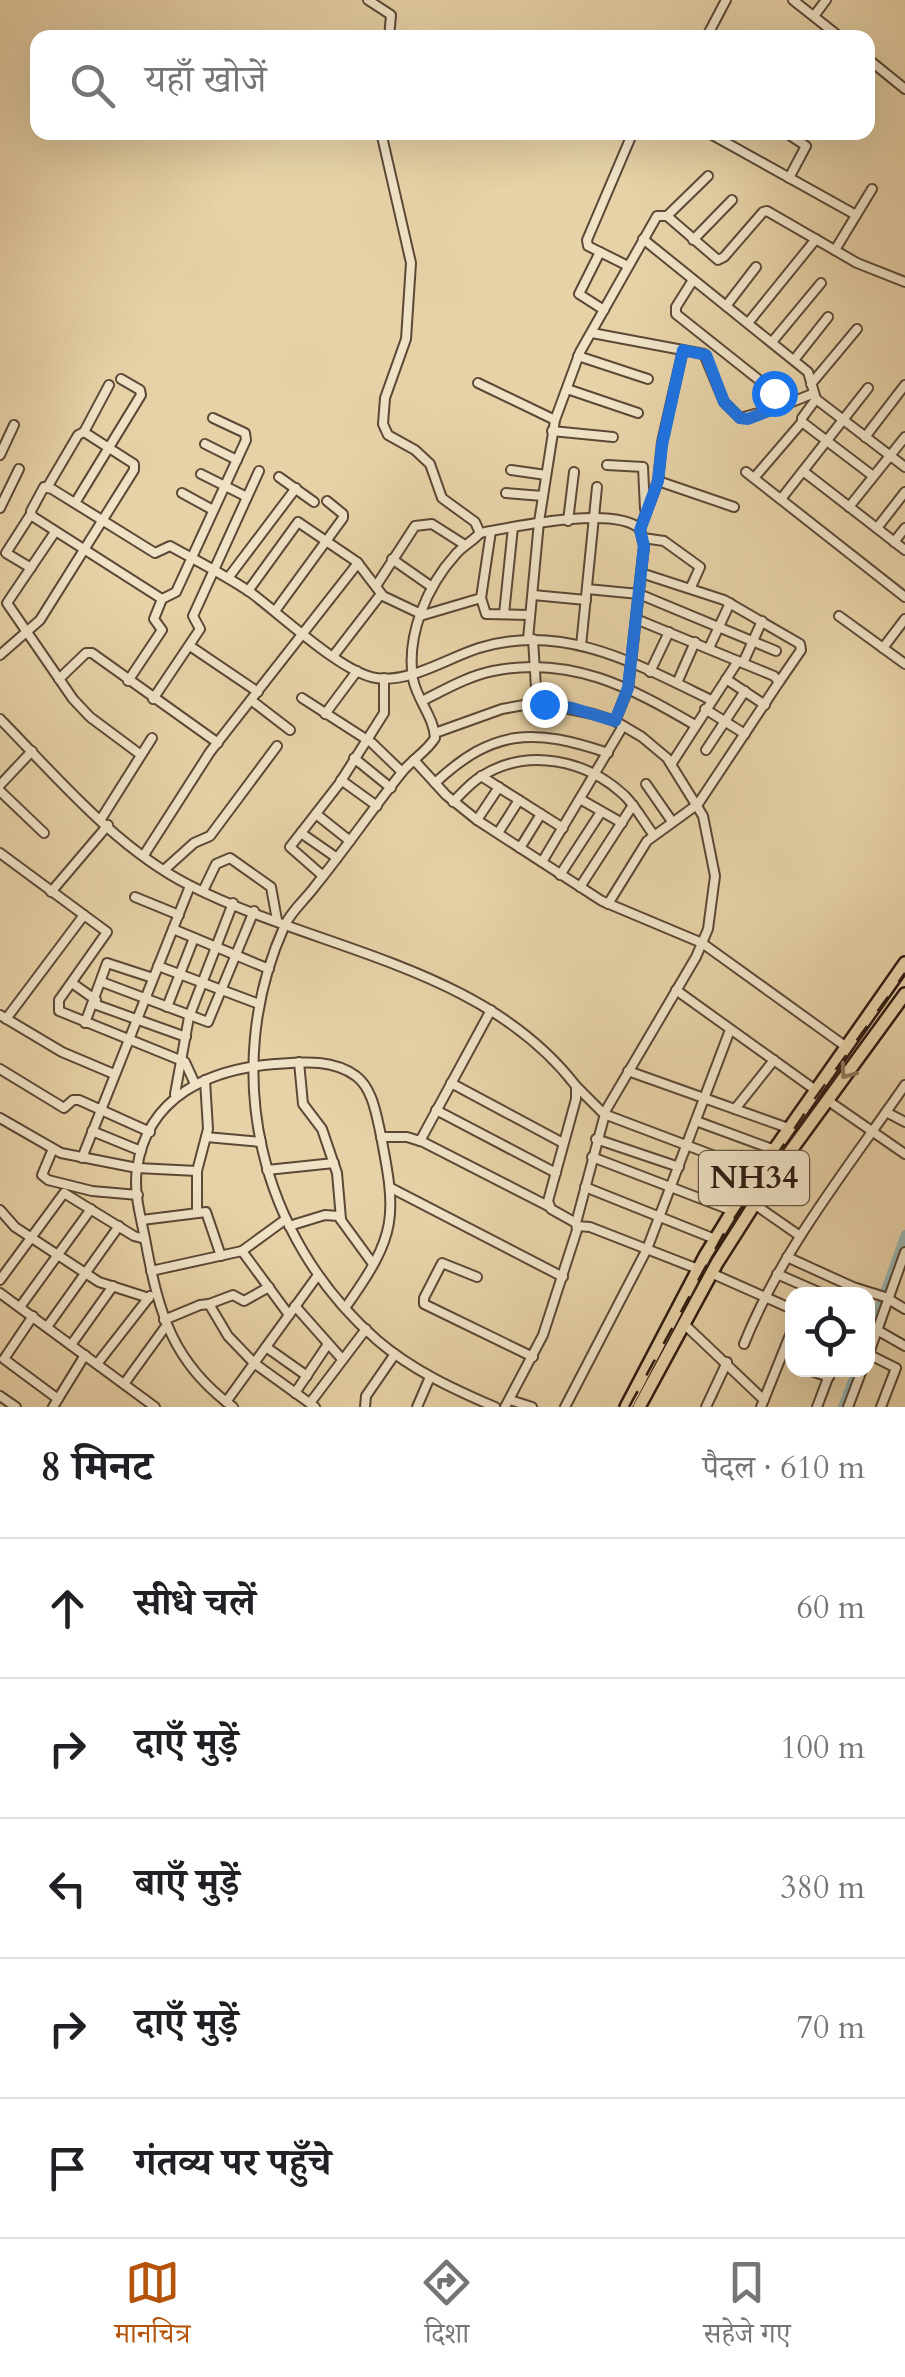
<!DOCTYPE html>
<html lang="hi">
<head>
<meta charset="utf-8">
<style>
	body { margin:0; font-family:Cardo,"Noto Serif Devanagari",serif; background:#f6f6f6; color:#202124 }
	.controls { position:absolute; right:30px; bottom:30px; display:grid; overflow:hidden; border-radius:20px; box-shadow:0 10px 40px #0002 }
	.controls button { width:90px; height:90px; display:grid; place-items:center; padding:0; border:0; border-bottom:2px solid #e0e0e0; background:#fff; color:#202124; font:50px sans-serif }
	.stop { position:absolute; width:30px; height:30px; margin:-22px; border:8px solid #1a73e8; border-radius:50%; background:#fff }
	.stop.end { background:#1a73e8; border-color:#fff; box-shadow:0 2px 10px #0008 }
	.list { margin:0; padding:0; list-style:none }
	h2 { display:flex; justify-content:space-between; align-items:center; height:130px; margin:0; padding:0 40px; font-size:42px }
	h2 small { font-size:32px; font-weight:400; color:#757577 }
	.list li { display:grid; grid-template-columns:65px 1fr auto; gap:30px; align-items:center; box-sizing:border-box; height:140px; padding:0 40px; border-top:2px solid #e0e0e0 }
	.list b { display:block; font-size:38px; white-space:nowrap }
	.list em { font-size:32px; font-style:normal; color:#757577 }
	.icon { flex:none; width:55px; height:55px; fill:none; stroke:currentColor; stroke-width:2; stroke-linecap:round; stroke-linejoin:round }
	.map { position:relative; flex:none; width:905px; height:1407px; overflow:hidden }
	.search { position:absolute; background:#fff; box-shadow:0 10px 40px #0002; left:30px; right:30px; top:30px; height:110px; display:flex; align-items:center; gap:25px; box-sizing:border-box; padding:0 35px; border-radius:20px; color:#757577; font-size:38px }
	.sheet { height:830px; background:#fff }
	nav { display:flex; justify-content:space-around; align-items:center; box-sizing:border-box; height:140px; border-top:2px solid #e0e0e0; background:#fff; font-size:28px; color:#757577 }
	nav a { display:grid; justify-items:center; gap:5px }
	nav .on { color:#b45309 }
	.map>svg:first-child { display:block }
	.lines { fill:none; stroke-linecap:round; stroke-linejoin:round }
	.canal { stroke:#9ab5b1; stroke-width:8 }
	.minor-casing { stroke:#5c4836; stroke-width:12 }
	.highway-casing { stroke:#2e1a10; stroke-width:16 }
	.minor { stroke:#efe2c6; stroke-width:8 }
	.highway { stroke:#e7d2a7; stroke-width:11 }
	.rail { stroke:#2e1a10; stroke-width:2.5; stroke-dasharray:18 18; stroke-linecap:butt }
	.oneway { stroke:#8a765c }
	.route { stroke:#1a73e8; stroke-width:12 }
	.labels { text-anchor:middle; dominant-baseline:central; stroke-width:8; stroke-linejoin:round; paint-order:stroke }
	.shield { fill:#efe2c6; stroke:#685647; stroke-width:2.5 }
	.shield-label { font-size:32px; font-weight:bold; fill:#2e1a10 }
</style>
</head>
<body>
<div class="map">
<svg width="905" height="1407" viewBox="0 0 905 1407">
	<rect width="100%" height="100%" fill="#e7d2a7"/>
	<filter id="stains"><feTurbulence type="fractalNoise" baseFrequency=".002" numOctaves="4"/><feColorMatrix values="0 0 0 0 .2 0 0 0 0 .09 0 0 0 0 .02 0 0 0 .5 -.17"/></filter>
	<radialGradient id="worn" r=".72"><stop offset=".6" stop-color="#630" stop-opacity="0"/><stop offset="1" stop-color="#630" stop-opacity=".3"/></radialGradient>
	<g class="lines">
		<g class="canal">
			<path d="M868,1337L905,1234"/>
			<path d="M842,1407L856,1370"/>
		</g>
		<defs>
			<g id="minor">
				<path d="M368,0L391,15L389,38"/>
				<path d="M793,0L841,38"/>
				<path d="M814,16L826,0"/>
				<path d="M706,38L726,0"/>
				<path d="M868,59L905,89"/>
				<path d="M381,132L411,263L406,339L385,398L383,424L388,435L415,450L430,464L442,498L475,522L480,533C473,541 463,546 456,554C427,586 406,635 413,679C417,700 434,717 435,738C427,751 413,759 403,771C373,808 346,848 316,885C306,899 290,912 284,927C220,1071 259,1237 377,1340C412,1370 453,1389 495,1407"/>
				<path d="M707,132L856,215"/>
				<path d="M785,132L806,146L789,178"/>
				<path d="M667,216L708,176"/>
				<path d="M643,239L808,372L816,399L905,467"/>
				<path d="M693,240L732,200"/>
				<path d="M835,250L872,189"/>
				<path d="M600,252L579,294L604,310"/>
				<path d="M628,266L588,246L587,240L633,132"/>
				<path d="M693,280L676,307V314L773,391L772,407L777,408L812,394"/>
				<path d="M726,306L756,267"/>
				<path d="M748,323L816,239"/>
				<path d="M592,333L704,354L724,402L740,418L777,408"/>
				<path d="M772,342L821,283"/>
				<path d="M578,356L648,379"/>
				<path d="M794,360L828,317"/>
				<path d="M478,383L555,420"/>
				<path d="M811,384L857,329"/>
				<path d="M567,389L638,413"/>
				<path d="M816,399L802,418V422L873,476"/>
				<path d="M552,431L613,437"/>
				<path d="M865,437L905,385"/>
				<path d="M205,444L237,460"/>
				<path d="M0,455L14,425"/>
				<path d="M607,465L643,467L645,509"/>
				<path d="M511,470L546,475"/>
				<path d="M803,471L905,550"/>
				<path d="M746,472L905,597"/>
				<path d="M201,474L247,497"/>
				<path d="M279,477L314,502"/>
				<path d="M754,478L802,422"/>
				<path d="M658,481L734,507"/>
				<path d="M48,486L78,435L84,432"/>
				<path d="M182,493L213,510"/>
				<path d="M506,493L543,496"/>
				<path d="M781,499L868,388"/>
				<path d="M75,503L141,395L140,390L121,379"/>
				<path d="M849,507L905,437"/>
				<path d="M0,508L19,469"/>
				<path d="M31,514L6,553L31,568"/>
				<path d="M568,521L574,472"/>
				<path d="M877,528L905,492"/>
				<path d="M640,529L658,481L662,442L683,350"/>
				<path d="M55,532L7,603L73,699L90,717L141,755"/>
				<path d="M480,533C513,527 615,505 640,529L644,546L628,689L615,721"/>
				<path d="M643,538L664,541L700,567L691,587"/>
				<path d="M894,542L905,528"/>
				<path d="M392,559L432,587"/>
				<path d="M641,573L724,600L800,644L801,650L779,682"/>
				<path d="M228,578L296,488"/>
				<path d="M376,586L415,526L432,524L465,545"/>
				<path d="M587,589L639,594L776,651"/>
				<path d="M248,591L298,522L357,562L383,596L421,614"/>
				<path d="M533,595L586,600"/>
				<path d="M481,598L486,614L530,615"/>
				<path d="M162,599L176,592L246,440L245,433L213,418"/>
				<path d="M275,611L343,518V514L327,501"/>
				<path d="M504,614L513,527"/>
				<path d="M420,616L481,598L491,531"/>
				<path d="M839,616L905,664"/>
				<path d="M528,639L539,522L555,420L580,352L657,216H667L718,260L724,257L763,212L767,211L857,263L905,282"/>
				<path d="M533,639L537,704"/>
				<path d="M190,646L258,692"/>
				<path d="M581,646L597,487"/>
				<path d="M709,648L730,603"/>
				<path d="M883,648L905,619"/>
				<path d="M0,655L40,620L134,470V464L84,432L109,385"/>
				<path d="M334,655L381,594"/>
				<path d="M743,663L762,621"/>
				<path d="M650,672L669,632"/>
				<path d="M59,679L86,653H92L218,743"/>
				<path d="M726,679L765,705"/>
				<path d="M128,681L162,630L154,619L162,599L32,516L31,511L44,487L52,489L155,553L170,546C197,561 225,575 250,592C280,614 342,673 376,678C411,683 447,658 479,648C563,622 637,664 711,700"/>
				<path d="M677,683L695,642"/>
				<path d="M302,698L372,743L402,772"/>
				<path d="M153,699L200,629L193,616L259,471"/>
				<path d="M251,700L290,730"/>
				<path d="M422,701C444,690 468,676 493,671C570,655 630,687 695,725"/>
				<path d="M705,709L745,734"/>
				<path d="M325,714L357,671"/>
				<path d="M0,719C57,777 115,847 189,885C316,950 483,965 576,1086V1099L548,1201L551,1209L576,1223L577,1230L543,1335L505,1407"/>
				<path d="M435,733L502,709L524,705L544,704L593,714L615,721L642,737L667,758L703,816L715,876L708,929L696,957L606,1110L576,1223"/>
				<path d="M706,750L745,691"/>
				<path d="M354,758L391,788"/>
				<path d="M414,760L446,795L477,820L602,901L702,943L845,1046"/>
				<path d="M672,763L738,661"/>
				<path d="M481,776L563,828"/>
				<path d="M341,780L377,806"/>
				<path d="M435,783C494,728 534,728 608,753"/>
				<path d="M646,784L671,820"/>
				<path d="M0,785L32,751"/>
				<path d="M0,791L44,833"/>
				<path d="M580,799L622,823"/>
				<path d="M453,802C462,793 471,782 482,776C528,747 587,760 625,796C636,807 644,822 653,834"/>
				<path d="M316,814L350,841"/>
				<path d="M101,819L152,738"/>
				<path d="M477,820L499,787"/>
				<path d="M301,833L337,858"/>
				<path d="M498,833L519,800"/>
				<path d="M520,848L541,814"/>
				<path d="M0,853L107,932L59,1000V1011L185,1062L195,1084"/>
				<path d="M144,855L210,752L358,563"/>
				<path d="M542,862L623,726"/>
				<path d="M164,870L194,843L210,836L277,746"/>
				<path d="M560,875L601,812"/>
				<path d="M323,876L290,847L339,784L384,713V678"/>
				<path d="M580,887L633,805"/>
				<path d="M203,891L216,864L230,858L271,887L277,920"/>
				<path d="M51,892L108,825"/>
				<path d="M135,897L179,915"/>
				<path d="M608,904L647,841L698,804L779,682L774,676L636,619"/>
				<path d="M173,929L269,969"/>
				<path d="M158,966L259,1004"/>
				<path d="M102,982L208,1022L254,911"/>
				<path d="M72,983L96,1000"/>
				<path d="M676,990L814,1089"/>
				<path d="M94,1004L186,1037"/>
				<path d="M167,1007L194,938"/>
				<path d="M0,1015L62,1052L114,1074"/>
				<path d="M6,1019L84,915"/>
				<path d="M85,1023L107,963L153,978"/>
				<path d="M299,1062L303,1104L322,1129L337,1173L341,1219"/>
				<path d="M0,1069L64,1108L73,1100H79L150,1132"/>
				<path d="M628,1071L788,1128"/>
				<path d="M451,1083L563,1143"/>
				<path d="M576,1086L604,1114L760,1173"/>
				<path d="M175,1094L189,1017L233,903"/>
				<path d="M827,1100L905,1154"/>
				<path d="M735,1109L774,1060"/>
				<path d="M436,1110L556,1173"/>
				<path d="M886,1112L905,1122"/>
				<path d="M0,1118L61,1153L137,1168L197,1171"/>
				<path d="M696,1121L772,1149"/>
				<path d="M92,1131L141,1151"/>
				<path d="M206,1137L261,1142"/>
				<path d="M381,1137H407L423,1142L550,1207"/>
				<path d="M596,1139L679,1167"/>
				<path d="M420,1141L491,1010"/>
				<path d="M52,1151L42,1175L48,1180L92,1191L138,1195"/>
				<path d="M592,1157L733,1211"/>
				<path d="M82,1158L190,886"/>
				<path d="M267,1170L334,1163"/>
				<path d="M585,1187L715,1239"/>
				<path d="M391,1188L563,1277"/>
				<path d="M754,1204L800,1236"/>
				<path d="M0,1210L15,1227L99,1282L149,1298"/>
				<path d="M197,1213V1171L208,1129L205,1080"/>
				<path d="M142,1220L206,1212L221,1256"/>
				<path d="M289,1226L325,1215L338,1216L373,1264"/>
				<path d="M577,1226L590,1227L698,1269"/>
				<path d="M242,1251L289,1315"/>
				<path d="M787,1257L853,1287L885,1297L905,1309"/>
				<path d="M151,1271L242,1251L286,1219"/>
				<path d="M711,1273L792,1309"/>
				<path d="M777,1274L823,1294"/>
				<path d="M477,1277L442,1263L424,1298V1304L533,1357"/>
				<path d="M0,1280L64,1193L134,1236L145,1239"/>
				<path d="M0,1293L155,1407"/>
				<path d="M209,1304L233,1295L244,1301L269,1287"/>
				<path d="M295,1306L342,1359"/>
				<path d="M20,1307L91,1209"/>
				<path d="M33,1316L4,1359L58,1399"/>
				<path d="M164,1320L200,1305L209,1304L228,1336L254,1363L315,1407"/>
				<path d="M683,1323L764,1400"/>
				<path d="M47,1327L119,1226"/>
				<path d="M877,1330L905,1346"/>
				<path d="M744,1344C782,1249 847,1169 905,1085"/>
				<path d="M71,1345L113,1286"/>
				<path d="M266,1347L307,1376"/>
				<path d="M868,1354L896,1368L881,1407"/>
				<path d="M868,1356L905,1252"/>
				<path d="M97,1364L150,1296"/>
				<path d="M808,1370L829,1377"/>
				<path d="M124,1384L166,1326"/>
				<path d="M295,1393L328,1344"/>
				<path d="M0,1396L16,1407"/>
				<path d="M510,1400L532,1407"/>
				<path d="M226,1402L318,1275"/>
				<path d="M310,1403L366,1329"/>
				<path d="M53,1407L85,1355"/>
				<path d="M233,1407C173,1363 159,1314 146,1244C142,1221 133,1193 137,1169C147,1096 210,1069 275,1064C304,1062 332,1059 356,1076C372,1088 376,1113 380,1131C397,1217 398,1234 345,1308"/>
				<path d="M365,1407L366,1396L395,1354"/>
				<path d="M417,1407L430,1377"/>
				<path d="M565,1407L647,1249L730,1030"/>
				<path d="M706,1407L727,1362"/>
				<path d="M761,1407L792,1330"/>
				<path d="M817,1407L831,1370"/>
				<path d="M848,1407L862,1370"/>
			</g>
			<g id="highway">
				<path d="M626,1407L705,1256L739,1200L905,963"/>
				<path d="M639,1407L717,1263L773,1175L905,994"/>
			</g>
		</defs>
		<use href="#minor" class="minor-casing"/>
		<use href="#highway" class="highway-casing"/>
		<use href="#minor" class="minor"/>
		<use href="#highway" class="highway"/>
		<path class="rail" d="M629,1407L723,1235L811,1104L905,973"/>
	</g>
	<defs><path id="oneway-chevron" d="M-2-3.5L2.5 0L-2 3.5" fill="none" stroke-width="1.6" stroke-linecap="round" stroke-linejoin="round" transform="scale(2.5)"/></defs>
	<use class="oneway" href="#oneway-chevron" transform="translate(847 1072) rotate(126)"/>
	<g class="lines">
		<path class="route" d="M544,704L572,708L615,721L628,688L644,546L640,530L658,481L662,445L683,350L706,355L724,402L740,418L748,419L776,408L772,404L774,393"/>
	</g>
	<g class="labels">
		<rect class="shield" x="699" y="1151" width="110" height="54" rx="8"/>
		<g class="shield-label">
			<text x="754" y="1178">NH34</text>
		</g>
	</g>
	<rect width="100%" height="100%" filter="url(#stains)"/>
	<rect width="100%" height="100%" fill="url(#worn)"/>
</svg>
<div class="controls">
<button><svg class="icon" aria-label="locate" viewBox="0 0 24 24"><circle cx="12" cy="12" r="6"/><path d="M12 2v4M12 18v4M2 12h4M18 12h4"/></svg></button>
</div>
<div class="stop" style="left:774px;top:393px"></div>
<div class="stop end" style="left:544px;top:704px"></div>
<div class="search"><svg class="icon" aria-label="search" viewBox="0 0 24 24"><circle cx="10" cy="10" r="6"/><path d="M15 15l6 6"/></svg>यहाँ खोजें</div>
</div>
<section class="sheet">
<h2>8 मिनट<small>पैदल · 610 m</small></h2>
<ul class="list">
<li><svg class="icon" aria-label="ahead" viewBox="0 0 24 24"><path d="M12 20V5M6 11l6-6 6 6"/></svg><div><b>सीधे चलें</b></div><em>60 m</em></li>
<li><svg class="icon" aria-label="right" viewBox="0 0 24 24"><path d="M7 20v-9h11M14 6l5 5-5 5"/></svg><div><b>दाएँ मुड़ें</b></div><em>100 m</em></li>
<li><svg class="icon" aria-label="left" viewBox="0 0 24 24"><path d="M17 20v-9H6M10 6l-5 5 5 5"/></svg><div><b>बाएँ मुड़ें</b></div><em>380 m</em></li>
<li><svg class="icon" aria-label="right" viewBox="0 0 24 24"><path d="M7 20v-9h11M14 6l5 5-5 5"/></svg><div><b>दाएँ मुड़ें</b></div><em>70 m</em></li>
<li><svg class="icon" aria-label="arrive" viewBox="0 0 24 24"><path d="M6 21V4h12l-3 4 3 4H6"/></svg><div><b>गंतव्य पर पहुँचे</b></div></li>
</ul>
</section>
<nav>
<a class="on"><svg class="icon" aria-label="map" viewBox="0 0 24 24"><path d="M3 6l6-2 6 2 6-2v14l-6 2-6-2-6 2zM9 4v14M15 6v14"/></svg>मानचित्र</a>
<a><svg class="icon" aria-label="directions" viewBox="0 0 24 24"><path d="M12 3l9 9-9 9-9-9zM9 14v-3h6M13 9l2 2-2 2"/></svg>दिशा</a>
<a><svg class="icon" aria-label="saved" viewBox="0 0 24 24"><path d="M7 4h10v16l-5-4-5 4z"/></svg>सहेजे गए</a>
</nav>
</body>
</html>
